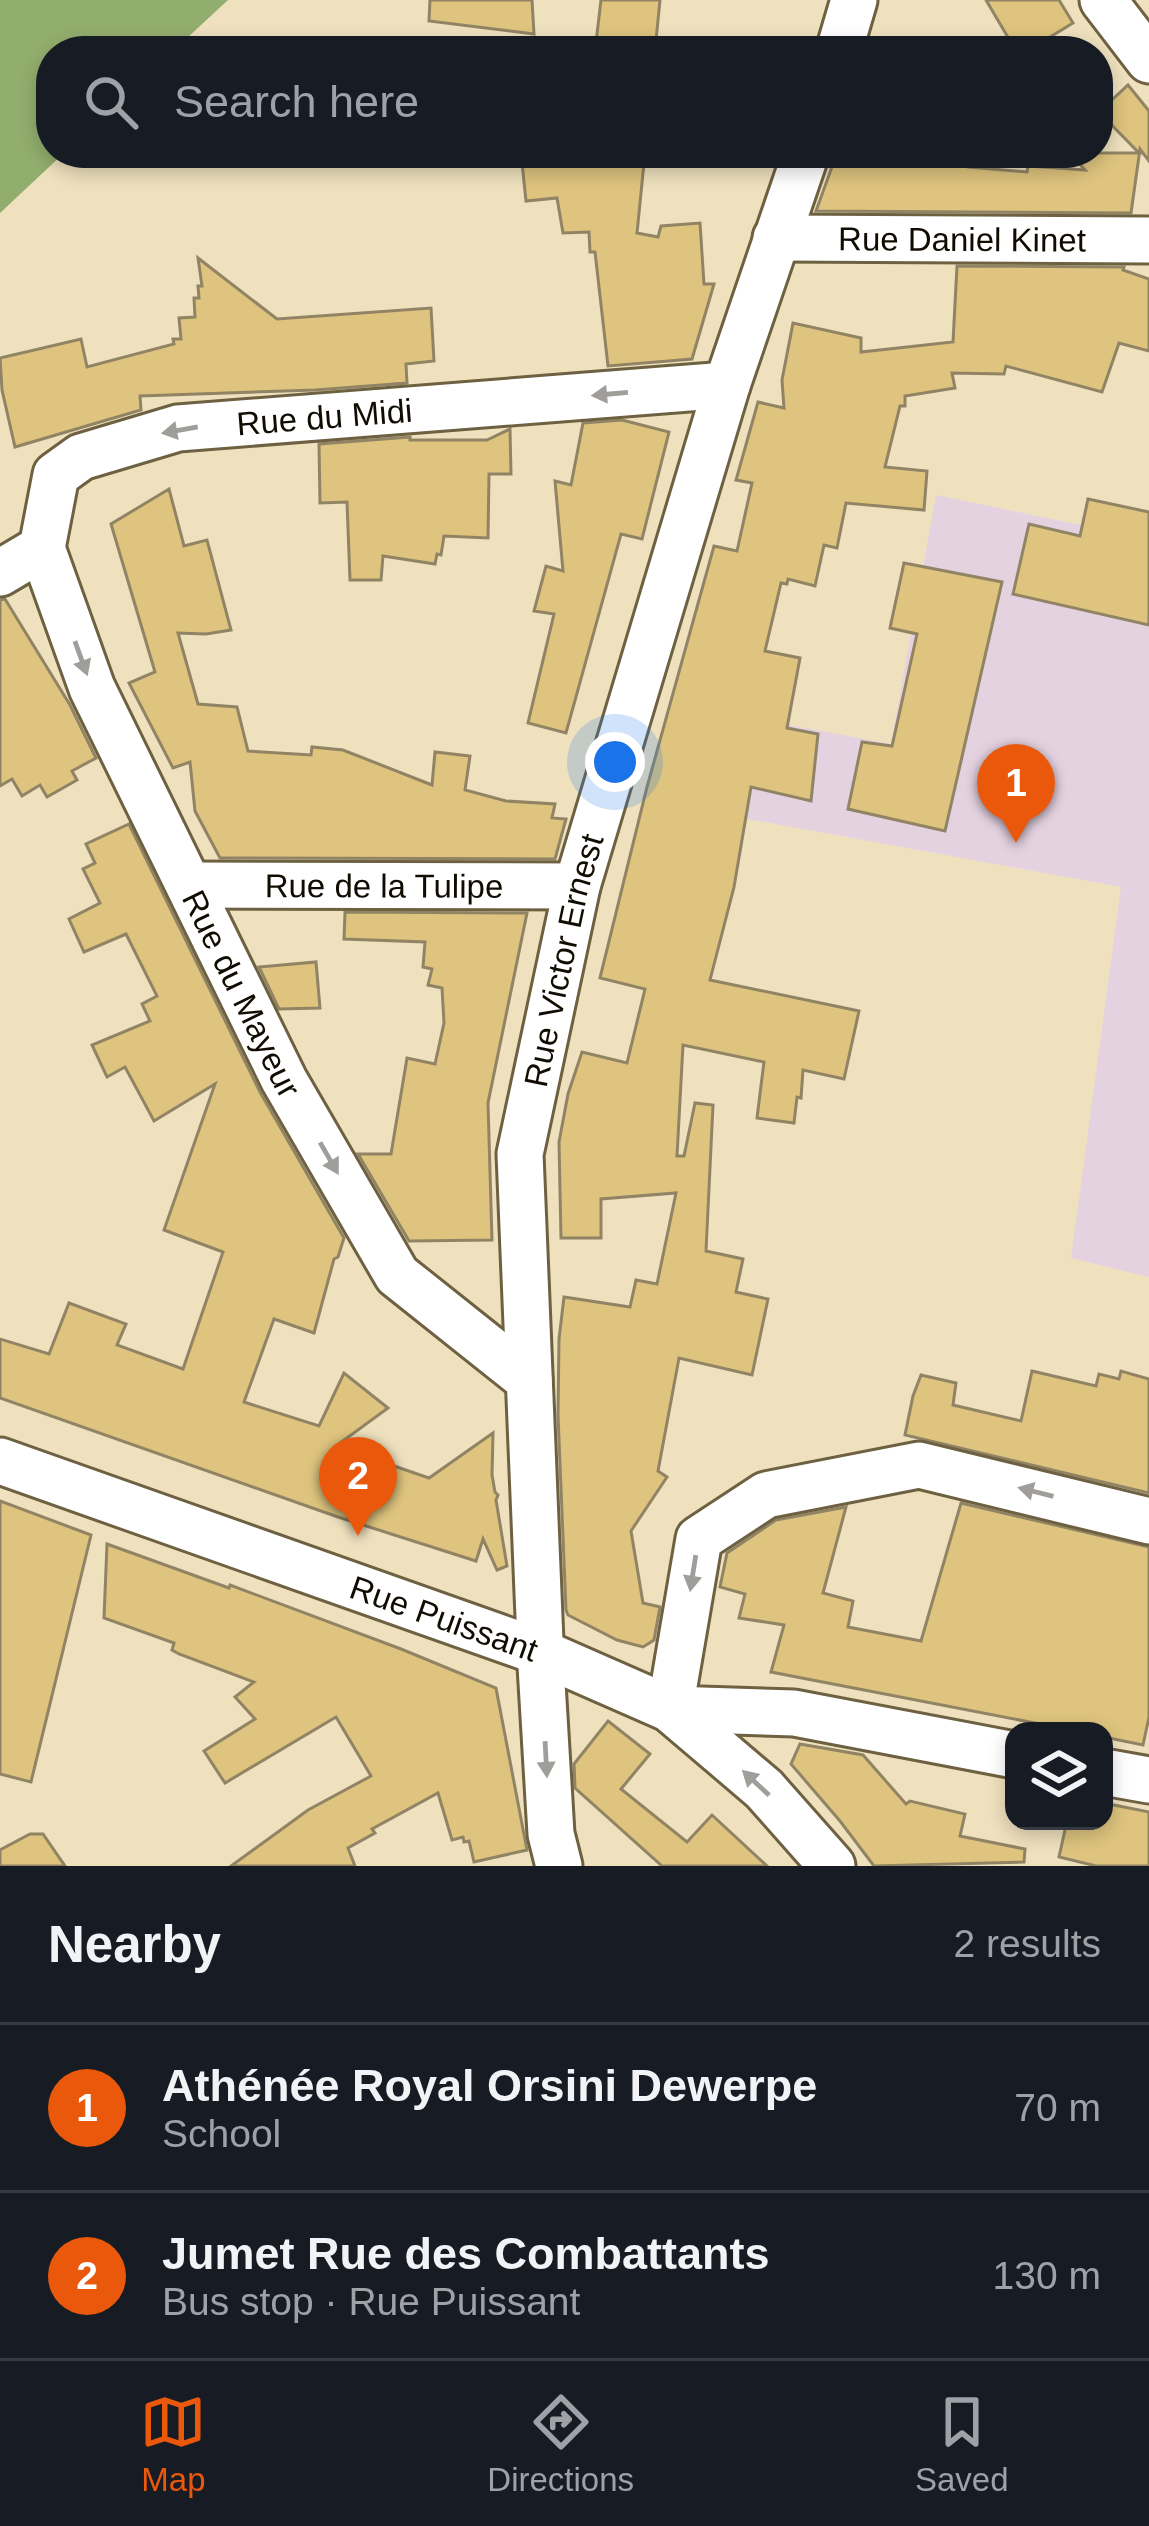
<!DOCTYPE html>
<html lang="en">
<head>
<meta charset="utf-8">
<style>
	body { margin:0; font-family:Arial,sans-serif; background:#242831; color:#f1f3f6 }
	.controls { position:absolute; right:36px; bottom:36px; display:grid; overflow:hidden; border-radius:24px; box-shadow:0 6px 18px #0003 }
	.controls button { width:108px; height:108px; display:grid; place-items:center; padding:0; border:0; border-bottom:3px solid #363941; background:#171b24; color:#f1f3f6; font:60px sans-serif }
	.you { position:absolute; left:615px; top:762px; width:42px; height:42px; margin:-30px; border:9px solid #fff; border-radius:50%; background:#1a73e8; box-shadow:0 0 0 18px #1a73e833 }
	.badge { display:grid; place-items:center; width:78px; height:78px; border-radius:50%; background:#ea580c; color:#fff; font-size:39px; font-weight:700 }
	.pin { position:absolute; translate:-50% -99px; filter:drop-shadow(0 3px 6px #0008) }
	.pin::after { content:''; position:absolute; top:63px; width:42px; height:36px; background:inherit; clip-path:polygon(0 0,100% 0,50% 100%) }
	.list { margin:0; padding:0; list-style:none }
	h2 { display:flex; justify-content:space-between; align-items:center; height:156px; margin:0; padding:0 48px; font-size:51px }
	h2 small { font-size:39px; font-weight:400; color:#9ea1a6 }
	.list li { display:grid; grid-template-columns:78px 1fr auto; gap:36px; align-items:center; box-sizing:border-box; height:168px; padding:0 48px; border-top:3px solid #363941 }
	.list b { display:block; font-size:45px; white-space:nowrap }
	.list p { margin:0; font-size:39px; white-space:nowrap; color:#9ea1a6 }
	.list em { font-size:39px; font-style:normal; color:#9ea1a6 }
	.icon { flex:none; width:66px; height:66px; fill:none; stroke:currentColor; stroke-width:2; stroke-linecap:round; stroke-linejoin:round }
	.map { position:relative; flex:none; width:1149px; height:1866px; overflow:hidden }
	.search { position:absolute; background:#171b24; box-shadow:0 6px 18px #0003; left:36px; right:36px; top:36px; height:132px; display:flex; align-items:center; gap:30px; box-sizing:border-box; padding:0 42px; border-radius:48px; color:#9ea1a6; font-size:45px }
	.sheet { height:492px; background:#171b24 }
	nav { display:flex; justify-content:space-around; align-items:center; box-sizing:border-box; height:168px; border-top:3px solid #363941; background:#171b24; font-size:33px; color:#9ea1a6 }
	nav a { display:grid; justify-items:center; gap:6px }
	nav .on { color:#ea580c }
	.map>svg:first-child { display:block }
	.education { fill:#e5d2e1 }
	.forest { fill:#92ae6e }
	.building { fill:#dec47e; stroke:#918464; stroke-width:3 }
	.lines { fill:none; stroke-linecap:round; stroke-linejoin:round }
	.street-casing { stroke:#6d6141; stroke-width:51 }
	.street { stroke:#fff; stroke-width:45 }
	.oneway { fill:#a09e9a }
	.labels { text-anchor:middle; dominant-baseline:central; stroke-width:10; stroke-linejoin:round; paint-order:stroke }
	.street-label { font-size:33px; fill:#110c02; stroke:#fff }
</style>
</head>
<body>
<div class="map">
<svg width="1149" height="1866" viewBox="0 0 1149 1866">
	<rect width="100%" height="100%" fill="#efe1be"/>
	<path class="education" d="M936,495L1149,539V1277L1071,1258L1121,887L644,800L671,703L891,744Z"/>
	<path class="forest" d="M0,0H228L173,51H51V153H64L0,213Z"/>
	<g class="building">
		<path d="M430,0H532L534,34L429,21Z"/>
		<path d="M601,0H660L655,51H595Z"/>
		<path d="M986,0H1059L1073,23L1027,51H1016Z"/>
		<path d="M1128,85L1149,111V161L1140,149L1131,213L816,211L837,153H929L968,167L1027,172L1028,166L1085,170L1069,153H1139L1099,112Z"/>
		<path d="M521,153H645L637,233L658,237L661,226L700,223L704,284H714L692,359L608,366L595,252H590L589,232L563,233L557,198L526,201Z"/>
		<path d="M198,258L277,319L431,308L434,361L406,364L407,383L315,390L140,396L141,410L15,447L2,390L0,358L81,339L87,367L174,344L173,339H181L179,318L195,317L194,298H199L198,286H202Z"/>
		<path d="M957,266L1124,267L1123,270L1149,279V351L1119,343L1102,392L1006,366L1004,374L952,373L955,388L905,396V406H900L885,467L927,471L924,510L846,503L837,548L824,545L815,586L788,579L787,584L781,583L765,651L800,658L787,728L818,734L811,801L751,787L734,887L710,980L859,1011L844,1079L803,1070L801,1098L797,1097L794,1123L757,1118L764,1062L683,1045L677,1156H684L695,1103L713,1105L706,1251L743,1259L736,1292L768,1299L752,1375L679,1358L658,1471L667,1477L631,1531L643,1603L660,1607L654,1640L643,1647L617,1640L568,1615L566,1610L558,1415L559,1339L564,1297L630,1307L636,1280L657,1284L676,1193L601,1199V1238H561L559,1142L568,1094L582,1052L627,1063L645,989L600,978L647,787L714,546L737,551L752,483L736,480L758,402L784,408L782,380L793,323L861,338V352L953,342Z"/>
		<path d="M622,420L669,432L642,539L621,534L566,733L528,723L554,614L534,611L546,566L563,571L555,481L571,485L583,423Z"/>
		<path d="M510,429L511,474H489L488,538L444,536L441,555L437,554L435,564L383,556L381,580H350L347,502L320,503L319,444L410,437V440H487Z"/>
		<path d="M169,489L184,546L207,540L231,630L206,634L178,633L198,704L237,707L248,751L311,755L312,747L343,750L432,785L435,752L470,756L465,790L506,801L555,804L552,818L566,819L555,859L220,858L195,811L190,762L173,768L129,683L155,672L111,524Z"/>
		<path d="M1088,499L1149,512V625L1013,594L1029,524L1080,536Z"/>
		<path d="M904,563L1002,582L945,831L848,809L862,742L892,746L917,634L890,628Z"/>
		<path d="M5,599L70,705L96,758L72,771L77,780L47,797L40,785L22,796L12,779L0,786V600Z"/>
		<path d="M129,824L260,1092L344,1238L338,1257L334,1259L314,1333L274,1319L244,1402L319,1426L344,1373L388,1408L336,1446L429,1478L493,1433L492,1475L495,1492L498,1495L496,1500L507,1566L497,1570L483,1539L476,1561L338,1517L0,1398V1339L49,1354L69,1303L126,1324L117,1345L183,1369L223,1252L164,1230L215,1084L154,1121L125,1067L107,1077L92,1045L150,1021L142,1004L157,996L126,934L84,952L69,919L100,903L83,869L95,863L86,844Z"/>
		<path d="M345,912L527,913L488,1103L492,1240L409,1241L358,1154H391L407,1058L435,1064L444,1023L442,988L428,985L432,969L423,967L425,942L344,939Z"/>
		<path d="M316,962L320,1008L279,1009L259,967Z"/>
		<path d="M1032,1371L1096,1386L1099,1374L1119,1379L1121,1371L1149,1379V1493L905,1435L913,1396L921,1375L956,1383L953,1405L1021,1421Z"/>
		<path d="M0,1501L91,1535L31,1782L0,1774Z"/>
		<path d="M961,1503L1149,1547V1717L1143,1745L1104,1737V1731H1076L771,1672L784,1625L739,1618L745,1594L720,1587L727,1553L776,1520L846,1507L823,1593L853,1601L848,1627L921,1641Z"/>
		<path d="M107,1544L229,1588L230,1585L401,1649L496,1688L527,1850L474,1862L469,1841L464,1842L463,1837L452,1840L438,1793L372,1829L375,1833L348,1848L355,1866H231L308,1810L371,1776L336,1717L225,1783L204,1751L255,1719L235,1697L254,1682L179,1654L172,1650L174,1643L104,1618Z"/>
		<path d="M608,1721L650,1754L621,1789L687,1842L712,1815L767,1866H662L575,1788L574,1764Z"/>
		<path d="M800,1744L863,1755L906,1804L910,1801L965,1814L960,1836L1025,1849L1024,1862L874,1866L840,1821L791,1764Z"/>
		<path d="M1104,1803L1149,1812V1866H1096L1059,1857L1067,1821H1104Z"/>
		<path d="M30,1834H43L65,1866H0V1850Z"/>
	</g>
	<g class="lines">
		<defs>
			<g id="street">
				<path d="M1103,0L1149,60"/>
				<path d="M839,51L854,0"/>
				<path id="s1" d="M776,238L1149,240"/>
				<path id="s2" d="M42,548L92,688L284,1080L397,1275L529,1380"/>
				<path id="s3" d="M0,573L42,548L56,475L81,457L178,428L727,385"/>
				<path id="s4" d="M189,885L577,886"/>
				<path id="s5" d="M0,1461L540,1652L670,1709L764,1789L832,1866"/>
				<path d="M670,1709L699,1539L766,1495L919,1465L1149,1521"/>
				<path d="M670,1709L794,1713L1014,1755"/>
				<path d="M1104,1772L1149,1780"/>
				<path id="s6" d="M559,1866L551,1834L541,1666L520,1154L577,886L727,385L806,153"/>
			</g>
		</defs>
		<use href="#street" class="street-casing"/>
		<use href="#street" class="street"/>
	</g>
	<defs><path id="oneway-solid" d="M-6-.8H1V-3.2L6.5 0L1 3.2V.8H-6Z" transform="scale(3)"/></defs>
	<g class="oneway">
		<use href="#oneway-solid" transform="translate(610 394) rotate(175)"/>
		<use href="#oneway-solid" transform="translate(180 430) rotate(170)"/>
		<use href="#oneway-solid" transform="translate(81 658) rotate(70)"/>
		<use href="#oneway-solid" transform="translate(329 1158) rotate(60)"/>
		<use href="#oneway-solid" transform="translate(1036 1492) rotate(-166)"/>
		<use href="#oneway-solid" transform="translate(693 1573) rotate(99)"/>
		<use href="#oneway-solid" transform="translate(546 1759) rotate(87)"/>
		<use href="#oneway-solid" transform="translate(756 1783) rotate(-137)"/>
	</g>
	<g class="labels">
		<g class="street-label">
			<text stroke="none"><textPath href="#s1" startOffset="186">Rue Daniel Kinet</textPath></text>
			<text stroke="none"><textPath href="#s3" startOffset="402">Rue du Midi</textPath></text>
			<text stroke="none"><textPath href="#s4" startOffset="195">Rue de la Tulipe</textPath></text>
			<text stroke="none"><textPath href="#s6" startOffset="912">Rue Victor Ernest</textPath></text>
			<text stroke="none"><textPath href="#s2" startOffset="489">Rue du Mayeur</textPath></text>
			<text stroke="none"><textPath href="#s5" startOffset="471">Rue Puissant</textPath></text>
		</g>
	</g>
</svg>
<div class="controls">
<button><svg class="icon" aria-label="layers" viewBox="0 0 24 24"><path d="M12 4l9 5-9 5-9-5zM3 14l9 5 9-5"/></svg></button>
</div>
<div class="you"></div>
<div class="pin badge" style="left:1016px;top:843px">1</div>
<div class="pin badge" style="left:358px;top:1536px">2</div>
<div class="search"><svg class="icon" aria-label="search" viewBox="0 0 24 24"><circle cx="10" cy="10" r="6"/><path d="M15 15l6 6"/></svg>Search here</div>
</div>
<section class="sheet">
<h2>Nearby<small>2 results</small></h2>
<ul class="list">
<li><span class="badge">1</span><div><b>Athénée Royal Orsini Dewerpe</b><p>School</p></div><em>70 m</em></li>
<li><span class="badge">2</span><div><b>Jumet Rue des Combattants</b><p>Bus stop · Rue Puissant</p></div><em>130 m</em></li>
</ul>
</section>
<nav>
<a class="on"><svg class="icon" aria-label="map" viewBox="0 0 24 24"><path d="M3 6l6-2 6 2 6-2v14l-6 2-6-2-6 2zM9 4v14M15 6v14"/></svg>Map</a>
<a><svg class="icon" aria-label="directions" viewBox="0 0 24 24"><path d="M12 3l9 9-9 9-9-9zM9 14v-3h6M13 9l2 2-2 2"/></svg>Directions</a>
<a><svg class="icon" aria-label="saved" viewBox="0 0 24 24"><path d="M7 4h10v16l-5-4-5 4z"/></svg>Saved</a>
</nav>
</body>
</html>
